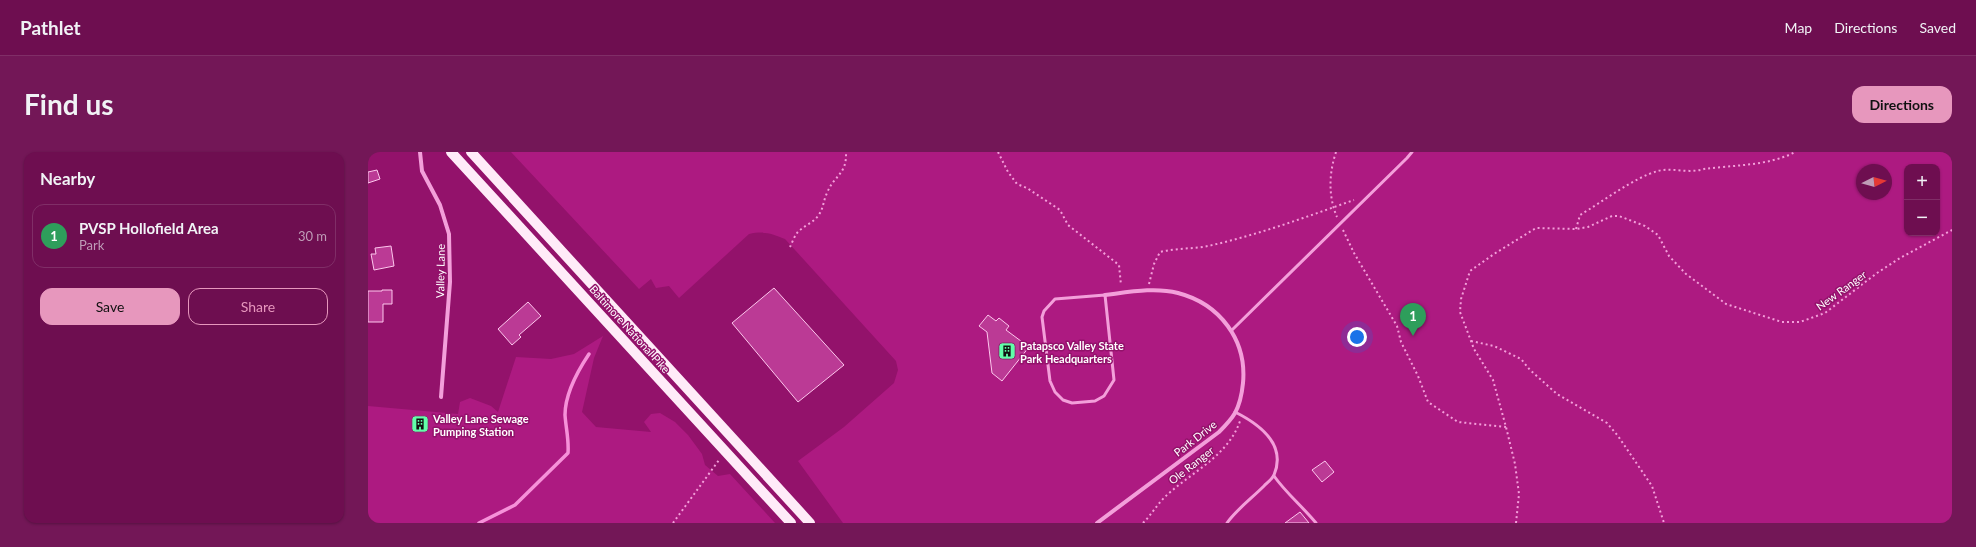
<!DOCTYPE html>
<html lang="en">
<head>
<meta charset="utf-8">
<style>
	body { margin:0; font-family:Lato,sans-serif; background:#731757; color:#f1f3f6 }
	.controls { position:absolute; right:12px; top:12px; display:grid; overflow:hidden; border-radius:8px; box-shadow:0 1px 3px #0004 }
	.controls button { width:36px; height:36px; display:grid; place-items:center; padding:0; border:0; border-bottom:1px solid #802e67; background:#6e0e50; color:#f1f3f6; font:20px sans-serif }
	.compass { position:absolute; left:1488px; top:12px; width:36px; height:36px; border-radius:50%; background:#6e0e50; box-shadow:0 1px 3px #0004; rotate:84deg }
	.you { position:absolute; left:989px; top:185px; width:14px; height:14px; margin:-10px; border:3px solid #fff; border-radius:50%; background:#1a73e8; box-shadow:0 0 0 6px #1a73e833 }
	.badge { display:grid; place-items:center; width:26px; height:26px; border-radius:50%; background:#e797bd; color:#fff; font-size:13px; font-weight:700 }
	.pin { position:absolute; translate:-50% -33px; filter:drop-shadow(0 1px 2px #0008) }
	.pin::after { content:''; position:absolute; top:21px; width:14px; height:12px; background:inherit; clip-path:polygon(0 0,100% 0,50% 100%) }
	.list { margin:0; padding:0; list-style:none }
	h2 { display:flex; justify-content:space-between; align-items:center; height:52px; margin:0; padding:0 16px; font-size:17px }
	h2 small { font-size:13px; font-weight:400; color:#bf9cb7 }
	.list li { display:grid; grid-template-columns:26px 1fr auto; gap:12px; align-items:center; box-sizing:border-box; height:64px; margin:0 8px 8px; padding:0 8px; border:1px solid #802e67; border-radius:12px }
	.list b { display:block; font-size:15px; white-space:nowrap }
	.list p { margin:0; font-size:13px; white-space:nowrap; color:#bf9cb7 }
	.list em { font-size:13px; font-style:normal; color:#bf9cb7 }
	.actions { display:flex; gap:8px; padding:12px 16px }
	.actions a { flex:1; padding:9px 0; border:1px solid #e797bd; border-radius:12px; text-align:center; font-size:14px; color:#e797bd }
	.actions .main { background:#e797bd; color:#111 }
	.map { position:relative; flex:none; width:1584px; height:371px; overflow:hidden; border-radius:12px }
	header { display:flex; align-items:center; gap:24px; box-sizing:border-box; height:56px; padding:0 20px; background:#6e0e50; border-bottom:1px solid #802e67 }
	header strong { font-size:19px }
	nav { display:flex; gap:22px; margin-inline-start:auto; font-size:14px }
	.intro { display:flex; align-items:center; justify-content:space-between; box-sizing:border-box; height:96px; padding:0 24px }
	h1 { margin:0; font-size:28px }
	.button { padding:10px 18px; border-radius:12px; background:#e797bd; color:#111; font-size:14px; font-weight:700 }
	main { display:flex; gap:24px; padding:0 24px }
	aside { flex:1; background:#6e0e50; border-radius:12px; box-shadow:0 1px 3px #0004 }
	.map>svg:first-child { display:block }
	.green { fill:#ad1a81; fill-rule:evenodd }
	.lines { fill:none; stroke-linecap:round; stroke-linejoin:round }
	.stream { stroke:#f691d9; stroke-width:3.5 }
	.building { fill:#bb3a95; stroke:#fdc7ed }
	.path { stroke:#f39fda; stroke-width:2; stroke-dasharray:2 3; stroke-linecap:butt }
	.service { stroke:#f39fda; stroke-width:3 }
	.minor { stroke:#f39fda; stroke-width:4 }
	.primary { stroke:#ffebf8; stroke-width:10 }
	.labels { text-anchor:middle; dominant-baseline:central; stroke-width:3; stroke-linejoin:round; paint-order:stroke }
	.street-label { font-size:11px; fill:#fff; stroke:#93126b }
	.poi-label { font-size:11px; font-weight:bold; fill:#fff; stroke:#93126b; text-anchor:start }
</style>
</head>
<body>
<header>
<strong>Pathlet</strong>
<nav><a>Map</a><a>Directions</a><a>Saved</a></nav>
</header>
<div class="intro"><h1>Find us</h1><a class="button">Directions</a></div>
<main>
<aside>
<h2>Nearby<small></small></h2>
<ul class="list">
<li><span class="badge" style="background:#2e9e5b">1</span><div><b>PVSP Hollofield Area</b><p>Park</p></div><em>30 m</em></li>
</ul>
<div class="actions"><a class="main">Save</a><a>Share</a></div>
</aside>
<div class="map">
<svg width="1584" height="371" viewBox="0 0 1584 371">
	<rect width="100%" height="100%" fill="#93126b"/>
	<g class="green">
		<path d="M143,0H1584V371H475L430,309L476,275L526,231L530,218L528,209L417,87C403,81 396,79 381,82L311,146L301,134L288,136L283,127L271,137ZM1539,15H1569V81H1539ZM1494,18H1518V42H1494Z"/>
		<path d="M235,184L226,206L214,260L228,275L283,280L276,270L283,262L292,261L307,270L320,283L334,302L337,313L350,324L362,322L407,371H0V254L90,262L92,250L102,246L123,254L130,260L148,205L183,207L206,202Z"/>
	</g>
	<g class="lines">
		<path class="stream" d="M111,371L147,353L200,301C201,287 198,277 197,263C197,242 209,220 221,202"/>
	</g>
	<g class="building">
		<path d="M9,18L12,27L0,31V20Z"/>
		<path d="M23,94L26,114L6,118L3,102H8L7,96Z"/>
		<path d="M406,136L476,213L430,250L364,171Z"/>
		<path d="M14,138H24V152H15V170H0V139H14Z"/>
		<path d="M160,150L173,164L151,183L153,185L144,193L130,177Z"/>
		<path d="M620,163L628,169L631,166L641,174L638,178L661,195L634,229L624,221L619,180L611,174Z"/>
		<path d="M957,309L966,320L954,330L944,318Z"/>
		<path d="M932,360L941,371H917Z"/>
	</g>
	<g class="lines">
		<g class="path">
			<path d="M630,0L640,20L649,32L659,36L692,58L700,73L751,113L753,133"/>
			<path d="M968,0C961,21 960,44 969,65"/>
			<path d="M1208,77L1212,63C1234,50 1267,25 1290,19C1304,15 1319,22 1336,17C1365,13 1401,14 1427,0"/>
			<path d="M975,78L986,101L1029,174L1033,190L1050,224L1060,250L1090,270L1138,275"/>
			<path d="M422,95C424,91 426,85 429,81C435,74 445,71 450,64C456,56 455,49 459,41C466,23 479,23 478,0"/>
			<path d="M781,132L786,112L792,100C808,96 825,97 840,94C890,83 938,65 986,48"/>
			<path d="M1103,189L1126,194L1153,207L1162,218L1189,242L1239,271L1250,284L1284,334L1296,371"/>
			<path d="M305,371L351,308"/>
			<path d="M775,371C784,362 790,351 799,343C825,319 860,304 872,269"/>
			<path d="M1148,371L1151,342L1147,312L1138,275L1125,228L1106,197L1092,160L1093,147L1102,119L1126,102L1168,76L1208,77L1220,75L1244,64H1251L1277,74L1290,83L1301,104L1318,122L1358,152L1414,170H1432L1457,161L1509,121L1532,106L1584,78"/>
		</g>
		<g class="service">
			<path d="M737,143L746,228L736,244L727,249L704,251L695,248L687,240L682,229L674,165L676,159L687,147Z"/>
			<path d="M864,178L1039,6L1044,0"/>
			<path d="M906,324C918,341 934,354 948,371"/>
			<path d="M859,371C868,358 884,346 896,334C899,331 904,327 906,323C919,292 891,272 867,260"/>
		</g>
		<g class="minor">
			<path d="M52,0L54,19L72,53L81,82L82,130L73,245"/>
			<path d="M729,371L851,280C857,274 863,268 867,261C872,252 874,241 875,231C879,188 852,152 810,141C787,135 761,140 737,143"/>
		</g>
		<g class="primary">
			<path d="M83,0L423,371"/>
			<path d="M103,0L442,371"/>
		</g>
	</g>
	<defs>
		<symbol id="building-square" viewBox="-11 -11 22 22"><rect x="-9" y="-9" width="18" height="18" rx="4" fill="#61ffa9" stroke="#93126b"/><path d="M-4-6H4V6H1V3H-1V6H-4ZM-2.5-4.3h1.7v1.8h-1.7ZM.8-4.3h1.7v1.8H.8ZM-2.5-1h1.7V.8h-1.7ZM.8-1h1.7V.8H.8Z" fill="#111"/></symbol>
	</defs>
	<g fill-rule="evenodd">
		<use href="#building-square" x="629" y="189" width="20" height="20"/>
		<use href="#building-square" x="42" y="262" width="20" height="20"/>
	</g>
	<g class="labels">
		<g class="street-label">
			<text transform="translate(72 119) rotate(-89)">Valley Lane</text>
			<text transform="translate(1473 138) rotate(-36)">New Ranger</text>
			<text transform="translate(262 177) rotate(48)">Baltimore National Pike</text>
			<text transform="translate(827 286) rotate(-38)">Park Drive</text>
			<text transform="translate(823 313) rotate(-38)">Ole Ranger</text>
		</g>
		<g class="poi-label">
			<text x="652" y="193">Patapsco Valley State<tspan x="652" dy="13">Park Headquarters</tspan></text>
			<text x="65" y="266">Valley Lane Sewage<tspan x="65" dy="13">Pumping Station</tspan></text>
		</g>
	</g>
</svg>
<div class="controls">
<button>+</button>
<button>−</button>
</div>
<svg class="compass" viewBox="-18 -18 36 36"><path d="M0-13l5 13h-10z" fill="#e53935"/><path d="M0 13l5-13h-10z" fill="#bf9cb7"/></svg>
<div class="you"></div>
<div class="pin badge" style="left:1045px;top:184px;background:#2e9e5b">1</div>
</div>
</main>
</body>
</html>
